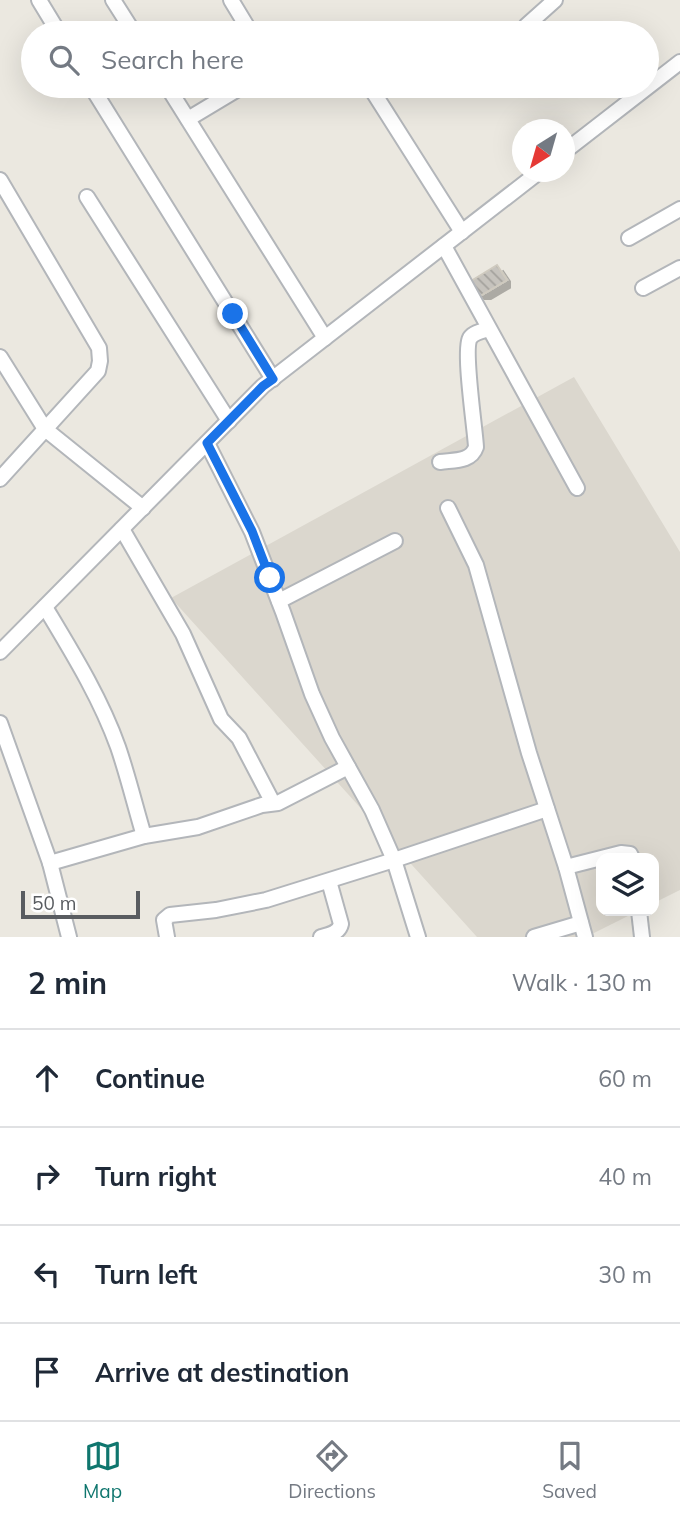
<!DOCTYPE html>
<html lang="en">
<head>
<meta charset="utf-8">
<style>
	body { margin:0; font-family:Mulish,sans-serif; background:#f2f2f3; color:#1f2937 }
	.controls { position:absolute; right:21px; bottom:21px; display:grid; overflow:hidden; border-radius:14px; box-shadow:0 7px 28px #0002 }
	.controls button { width:63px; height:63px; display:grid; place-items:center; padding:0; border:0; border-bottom:2px solid #e0e1e3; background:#fff; color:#1f2937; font:35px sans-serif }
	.compass { position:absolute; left:512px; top:119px; width:63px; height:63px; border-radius:50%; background:#fff; box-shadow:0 7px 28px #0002; rotate:217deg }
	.scale { position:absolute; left:21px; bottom:18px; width:119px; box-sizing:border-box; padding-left:7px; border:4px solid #595c60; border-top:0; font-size:19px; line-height:24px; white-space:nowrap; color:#595c60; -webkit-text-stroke:5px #fff; paint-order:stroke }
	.stop { position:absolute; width:21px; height:21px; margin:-16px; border:5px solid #1a73e8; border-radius:50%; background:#fff }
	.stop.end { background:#1a73e8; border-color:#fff; box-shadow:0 2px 7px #0008 }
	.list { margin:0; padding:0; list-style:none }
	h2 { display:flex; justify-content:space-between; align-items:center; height:91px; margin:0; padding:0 28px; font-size:30px }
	h2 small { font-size:23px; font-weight:400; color:#747a83 }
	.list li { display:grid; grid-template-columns:46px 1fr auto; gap:21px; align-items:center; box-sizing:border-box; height:98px; padding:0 28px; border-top:2px solid #e0e1e3 }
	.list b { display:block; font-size:26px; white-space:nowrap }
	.list em { font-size:23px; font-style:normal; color:#747a83 }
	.icon { flex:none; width:38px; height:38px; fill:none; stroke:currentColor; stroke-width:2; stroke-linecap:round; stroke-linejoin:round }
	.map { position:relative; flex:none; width:680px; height:937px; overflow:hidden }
	.search { position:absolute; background:#fff; box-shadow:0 7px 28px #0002; left:21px; right:21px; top:21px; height:77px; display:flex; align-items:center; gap:18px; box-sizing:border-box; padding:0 24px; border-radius:38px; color:#747a83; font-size:26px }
	.sheet { height:483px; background:#fff }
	nav { display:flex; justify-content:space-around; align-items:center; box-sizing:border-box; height:98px; border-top:2px solid #e0e1e3; background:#fff; font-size:19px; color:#747a83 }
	nav a { display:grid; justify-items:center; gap:4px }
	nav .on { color:#0f766e }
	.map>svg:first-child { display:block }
	.education { fill:#dbd7ce }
	.building { fill:url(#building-back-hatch); stroke:#cfcabf; stroke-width:2; filter:url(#shadow) }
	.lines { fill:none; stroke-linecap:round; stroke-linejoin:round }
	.minor-casing { stroke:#b3b6ba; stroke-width:18 }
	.minor { stroke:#fff; stroke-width:14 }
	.route { stroke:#1a73e8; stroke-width:9 }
</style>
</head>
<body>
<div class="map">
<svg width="680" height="937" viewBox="0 0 680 937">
	<defs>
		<pattern id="building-back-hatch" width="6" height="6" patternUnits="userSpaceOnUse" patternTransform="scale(1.75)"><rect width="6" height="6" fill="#c6c3bd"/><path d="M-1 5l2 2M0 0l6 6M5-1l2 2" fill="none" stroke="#a4a29d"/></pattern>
		<filter id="shadow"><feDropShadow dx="6" dy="6" stdDeviation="0" flood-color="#0004"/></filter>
	</defs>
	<rect width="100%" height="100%" fill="#ebe8e0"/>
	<path class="education" d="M574,377L680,552V890L654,903V858H601V911H638L586,937H477L171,598Z"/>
	<path class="building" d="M497,265L507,280L480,296L471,281Z"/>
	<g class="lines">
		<defs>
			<g id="minor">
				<path d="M39,0L59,33"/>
				<path d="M113,0L134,33"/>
				<path d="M231,0L251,33"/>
				<path d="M526,26L555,0"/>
				<path d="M91,86L273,379"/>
				<path d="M167,86L325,338"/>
				<path d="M372,90L462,232"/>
				<path d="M188,119L243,86"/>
				<path d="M564,152L680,62"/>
				<path d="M0,180L99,348L100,361L98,371L0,479"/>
				<path d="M87,197L229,421"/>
				<path d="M629,238L680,209"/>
				<path d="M444,246L577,488"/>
				<path d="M643,288L680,268"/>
				<path d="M0,357L45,429L143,508"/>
				<path d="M207,443L252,532L283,612L312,694L332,738L372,810L394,860L418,937"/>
				<path d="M440,462C454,460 471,462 476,447C475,428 463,350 470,338C474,332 483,331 489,329"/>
				<path d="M448,508L476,565L529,753L566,867L585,937"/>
				<path d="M122,529L183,634L221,719L239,738L273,803"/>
				<path d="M279,601L395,541"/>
				<path d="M45,607C72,652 100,697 118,747C128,776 135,806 144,836"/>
				<path d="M0,652L263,386L539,172"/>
				<path d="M0,723L50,863L69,937"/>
				<path d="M50,863L144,836L198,827L262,805L278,803L348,767"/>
				<path d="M566,867L621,853L630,854L632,858"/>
				<path d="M639,911L642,937"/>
				<path d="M167,937L164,920L170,915L216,910L266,900L394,860L547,809"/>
				<path d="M321,937C329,935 339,933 341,924L329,881"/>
				<path d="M534,937L581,923"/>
			</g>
		</defs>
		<use href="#minor" class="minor-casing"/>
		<use href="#minor" class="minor"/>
	</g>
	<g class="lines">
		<path class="route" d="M233,314L273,379L263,386L207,443L252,531L270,578"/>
	</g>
</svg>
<div class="controls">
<button><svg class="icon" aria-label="layers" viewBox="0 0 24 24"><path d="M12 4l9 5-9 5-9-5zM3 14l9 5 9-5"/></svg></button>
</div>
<svg class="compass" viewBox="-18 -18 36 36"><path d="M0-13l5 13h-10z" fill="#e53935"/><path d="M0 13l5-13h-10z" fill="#747a83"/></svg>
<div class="scale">50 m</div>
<div class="stop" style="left:270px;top:578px"></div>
<div class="stop end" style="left:233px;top:314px"></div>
<div class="search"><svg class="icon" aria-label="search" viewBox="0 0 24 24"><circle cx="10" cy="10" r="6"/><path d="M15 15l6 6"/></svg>Search here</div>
</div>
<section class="sheet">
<h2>2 min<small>Walk · 130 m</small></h2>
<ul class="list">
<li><svg class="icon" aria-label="ahead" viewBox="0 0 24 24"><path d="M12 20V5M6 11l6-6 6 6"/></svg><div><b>Continue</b></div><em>60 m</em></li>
<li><svg class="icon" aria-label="right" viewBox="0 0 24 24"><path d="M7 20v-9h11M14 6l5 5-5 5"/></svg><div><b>Turn right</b></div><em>40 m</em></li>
<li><svg class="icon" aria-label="left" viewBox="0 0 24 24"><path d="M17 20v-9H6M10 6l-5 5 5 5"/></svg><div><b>Turn left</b></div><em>30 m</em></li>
<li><svg class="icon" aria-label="arrive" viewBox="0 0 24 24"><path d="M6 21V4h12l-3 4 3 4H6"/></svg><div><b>Arrive at destination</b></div></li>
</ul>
</section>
<nav>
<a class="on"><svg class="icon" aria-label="map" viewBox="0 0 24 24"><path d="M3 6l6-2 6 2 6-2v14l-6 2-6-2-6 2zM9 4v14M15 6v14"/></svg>Map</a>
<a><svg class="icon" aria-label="directions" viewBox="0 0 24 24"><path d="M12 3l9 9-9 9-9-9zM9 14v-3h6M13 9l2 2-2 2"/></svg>Directions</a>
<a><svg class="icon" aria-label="saved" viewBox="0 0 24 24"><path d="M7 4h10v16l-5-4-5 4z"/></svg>Saved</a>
</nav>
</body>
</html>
